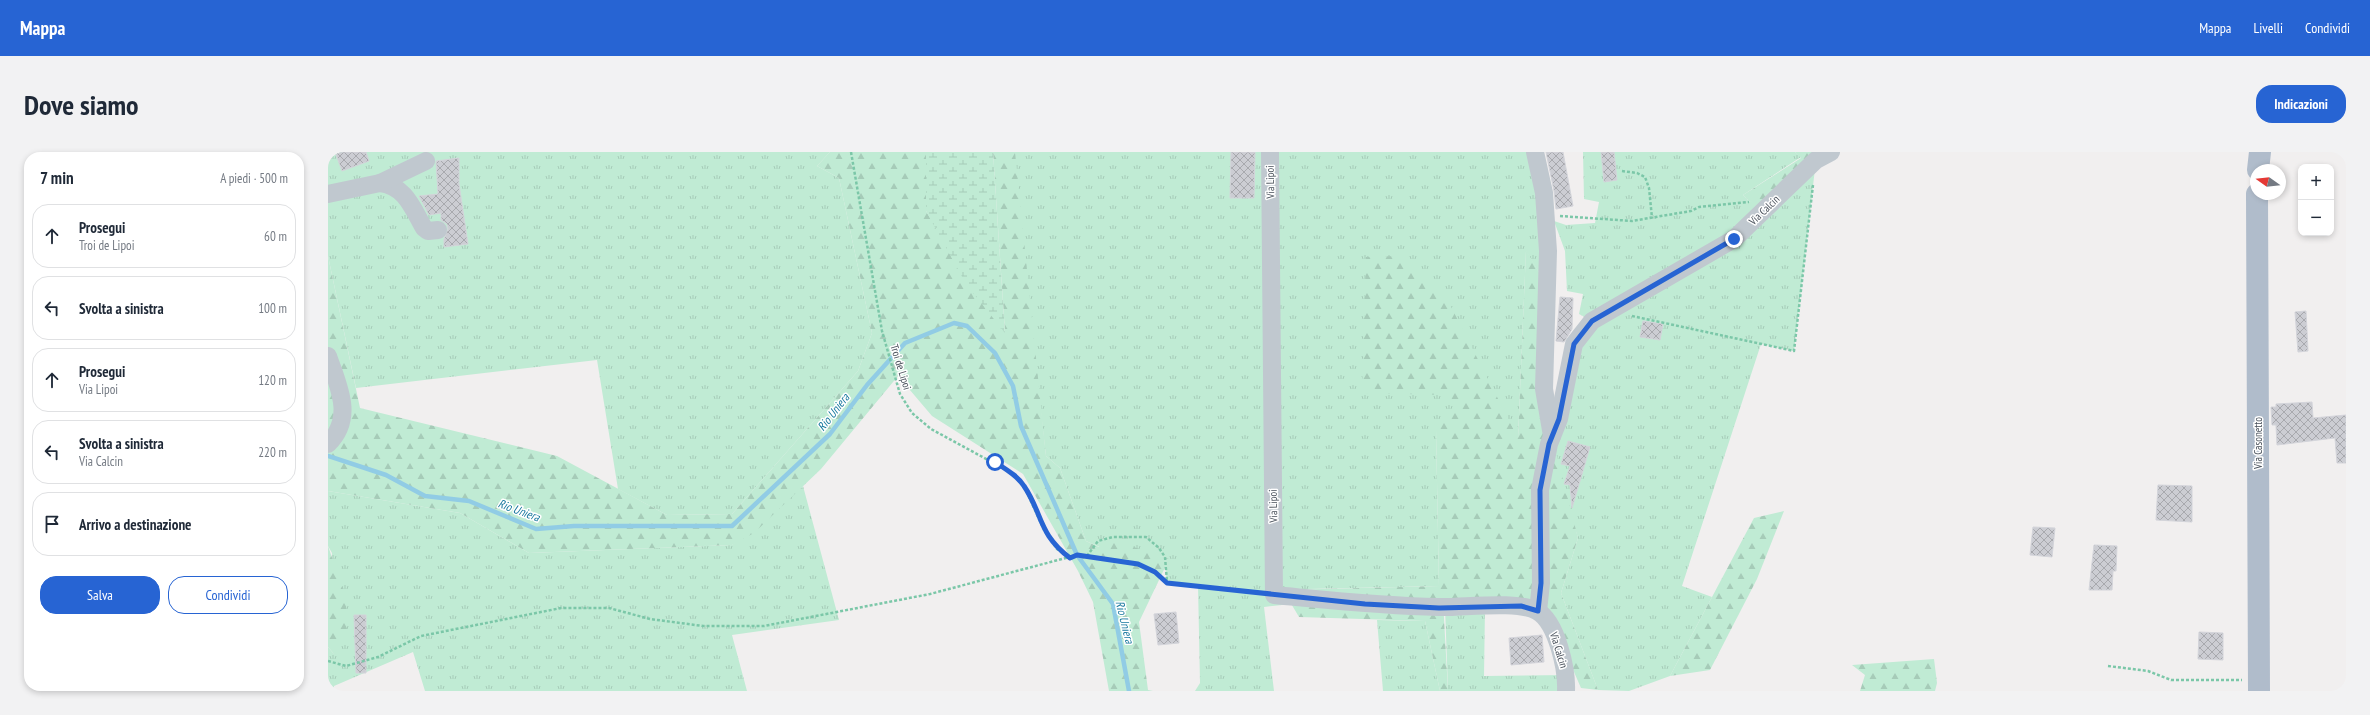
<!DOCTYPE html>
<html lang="it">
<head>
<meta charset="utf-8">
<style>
	body { margin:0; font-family:"PT Sans Narrow",sans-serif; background:#f2f2f3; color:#1f2937 }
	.controls { position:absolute; right:12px; top:12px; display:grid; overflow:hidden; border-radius:8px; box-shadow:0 2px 6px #0003 }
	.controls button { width:36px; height:36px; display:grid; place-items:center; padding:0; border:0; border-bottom:1px solid #e0e1e3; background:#fff; color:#1f2937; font:20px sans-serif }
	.compass { position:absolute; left:1922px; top:12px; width:36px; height:36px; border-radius:50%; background:#fff; box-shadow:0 2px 6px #0003; rotate:285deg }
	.stop { position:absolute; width:12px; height:12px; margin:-9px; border:3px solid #2764d3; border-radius:50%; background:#fff }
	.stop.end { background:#2764d3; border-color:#fff; box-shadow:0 1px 4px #0008 }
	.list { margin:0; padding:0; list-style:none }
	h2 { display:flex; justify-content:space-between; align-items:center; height:52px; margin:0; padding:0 16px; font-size:17px }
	h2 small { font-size:13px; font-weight:400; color:#747a83 }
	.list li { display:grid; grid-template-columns:26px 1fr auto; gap:12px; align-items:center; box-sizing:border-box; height:64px; margin:0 8px 8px; padding:0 8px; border:1px solid #e0e1e3; border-radius:16px }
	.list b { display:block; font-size:15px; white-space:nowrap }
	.list p { margin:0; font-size:13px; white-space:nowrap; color:#747a83 }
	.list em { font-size:13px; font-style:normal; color:#747a83 }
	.actions { display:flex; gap:8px; padding:12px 16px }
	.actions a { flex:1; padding:9px 0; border:1px solid #2764d3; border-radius:16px; text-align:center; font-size:14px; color:#2764d3 }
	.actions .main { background:#2764d3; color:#fff }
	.icon { flex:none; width:22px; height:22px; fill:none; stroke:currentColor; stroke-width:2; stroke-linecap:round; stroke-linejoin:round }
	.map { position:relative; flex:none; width:2018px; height:539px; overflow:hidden; border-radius:16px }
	header { display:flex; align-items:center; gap:24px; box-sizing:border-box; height:56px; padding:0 20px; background:#2764d3; color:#fff }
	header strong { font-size:19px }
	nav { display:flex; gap:22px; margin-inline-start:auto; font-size:14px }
	.intro { display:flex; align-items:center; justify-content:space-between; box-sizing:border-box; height:96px; padding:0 24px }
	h1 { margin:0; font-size:28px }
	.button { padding:10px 18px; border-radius:16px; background:#2764d3; color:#fff; font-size:14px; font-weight:700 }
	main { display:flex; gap:24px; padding:0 24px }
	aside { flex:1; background:#fff; border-radius:16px; box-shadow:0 2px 6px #0003 }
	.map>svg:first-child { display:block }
	.grass { fill:url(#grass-tufts) }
	.forest { fill:url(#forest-firs) }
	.wetland { fill:url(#wetland-marsh) }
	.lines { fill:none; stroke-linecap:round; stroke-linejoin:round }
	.stream { stroke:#91cce5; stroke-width:4.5 }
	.building { fill:url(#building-cross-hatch); stroke:#d3d4da }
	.path { stroke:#7bc7a8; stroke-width:2.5; stroke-dasharray:3 2; stroke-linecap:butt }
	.minor { stroke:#c0c8cf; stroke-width:18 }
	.major { stroke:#b0bccb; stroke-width:22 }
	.route { stroke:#2764d3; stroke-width:5 }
	.labels { text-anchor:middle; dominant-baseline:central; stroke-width:3; stroke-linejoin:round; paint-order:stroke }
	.street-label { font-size:11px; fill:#48505a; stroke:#fff }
	.water-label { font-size:12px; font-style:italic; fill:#17779e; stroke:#fff }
</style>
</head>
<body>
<header>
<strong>Mappa</strong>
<nav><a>Mappa</a><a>Livelli</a><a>Condividi</a></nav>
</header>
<div class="intro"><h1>Dove siamo</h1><a class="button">Indicazioni</a></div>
<main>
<aside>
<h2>7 min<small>A piedi · 500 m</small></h2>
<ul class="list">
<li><svg class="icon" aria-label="ahead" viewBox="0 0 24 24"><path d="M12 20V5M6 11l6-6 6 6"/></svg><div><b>Prosegui</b><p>Troi de Lipoi</p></div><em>60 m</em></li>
<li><svg class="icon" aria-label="left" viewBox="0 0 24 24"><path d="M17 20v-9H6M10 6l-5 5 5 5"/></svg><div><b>Svolta a sinistra</b></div><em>100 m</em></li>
<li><svg class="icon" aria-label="ahead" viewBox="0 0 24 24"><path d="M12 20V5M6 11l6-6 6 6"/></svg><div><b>Prosegui</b><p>Via Lipoi</p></div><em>120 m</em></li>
<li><svg class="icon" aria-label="left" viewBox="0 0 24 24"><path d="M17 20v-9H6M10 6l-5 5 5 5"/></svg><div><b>Svolta a sinistra</b><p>Via Calcin</p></div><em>220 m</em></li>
<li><svg class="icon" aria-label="arrive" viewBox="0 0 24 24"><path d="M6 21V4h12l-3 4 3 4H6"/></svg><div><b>Arrivo a destinazione</b></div></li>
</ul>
<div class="actions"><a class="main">Salva</a><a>Condividi</a></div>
</aside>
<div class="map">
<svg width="2018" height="539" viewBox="0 0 2018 539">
	<defs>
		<pattern id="grass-tufts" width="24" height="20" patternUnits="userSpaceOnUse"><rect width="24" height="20" fill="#c0ebd4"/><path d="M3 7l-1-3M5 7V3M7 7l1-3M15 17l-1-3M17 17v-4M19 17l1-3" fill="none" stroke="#a6cbb8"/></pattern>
		<pattern id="forest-firs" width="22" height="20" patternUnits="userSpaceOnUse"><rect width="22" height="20" fill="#c0ebd4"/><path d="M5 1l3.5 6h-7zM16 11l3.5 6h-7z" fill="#a6cbb8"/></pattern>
		<pattern id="wetland-marsh" width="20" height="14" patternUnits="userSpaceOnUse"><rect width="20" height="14" fill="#c0ebd4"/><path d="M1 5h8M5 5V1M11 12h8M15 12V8" fill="none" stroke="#a6cbb8"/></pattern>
		<pattern id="building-cross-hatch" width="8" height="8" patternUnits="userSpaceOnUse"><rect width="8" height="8" fill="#cccdd3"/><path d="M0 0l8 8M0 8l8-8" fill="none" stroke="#a8a9ae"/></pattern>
	</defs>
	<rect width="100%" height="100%" fill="#f1efef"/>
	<g class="grass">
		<path d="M0,0H502L489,14L511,26L544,181L530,219L404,362L339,363L290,337L269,208L28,236L0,104Z"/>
		<path d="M683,0H1207L1219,134L1198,99L1190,286L1108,278L1111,434L980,437L963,452L936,455L946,539H867L872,531L870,433L839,431L836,405L783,400L758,389L732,316L718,304Z"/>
		<path d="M1255,0H1467L1473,5L1415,43L1422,50L1488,8L1466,199L1433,192L1354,434L1384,445L1342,524L1301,539L1270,538L1233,441L1250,386L1221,292L1246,192L1264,169L1251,162L1255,142L1239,139L1237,99L1226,69L1238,73L1267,71L1271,50L1256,47Z"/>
		<path d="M475,334L511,468L404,483L419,539H97L85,500L6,534V539H0V495L6,502L4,401L0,394V339L132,361L201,401L404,393Z"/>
		<path d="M1117,455H1157L1156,524L1239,523L1238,539H1120Z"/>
		<path d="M1049,468L1097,469L1112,539H1055Z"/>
	</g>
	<g class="forest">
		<path d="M502,0H598V59L677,180L665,0H687L718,304L732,316L758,389L771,395L788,389L841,407L811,470L820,538L825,539H781L765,450L750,419L695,322L604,264L570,224L493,317L426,381L404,393L201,401L132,361L0,339V104L32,256L229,304L339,363L404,362L530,219L544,181L511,26L489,14Z"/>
		<path d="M1467,0H1497L1447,47L1422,50L1415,43L1473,6Z"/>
		<path d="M1198,98L1219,134L1224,285L1250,386L1233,441L1270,538L1253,536L1219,458L1115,448L1120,539H1112L1097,469L971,465L955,438L1111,434L1108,278L1128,251L1119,243L1034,241L1038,105L1069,104L1115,139L1190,286Z"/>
		<path d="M1456,359L1429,427L1382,518L1342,524L1426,366Z"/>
		<path d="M0,394L18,446L19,485L6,502L0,495Z"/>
		<path d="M1606,507L1609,531L1607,539H1532L1537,523L1524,513Z"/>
	</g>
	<path class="wetland" d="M598,0H665L677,181L638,132L598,59Z"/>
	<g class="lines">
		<path class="stream" d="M0,304L58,323L97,344L141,349L208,377L246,374H404L502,282L539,233L577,191L626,171L639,174L667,201L685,234L693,274L749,403L785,452L801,539"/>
	</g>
	<g class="building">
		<path d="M7,0H38L41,9L14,19Z"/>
		<path d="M903,0H927L926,46H902Z"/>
		<path d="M1218,0H1235L1245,54L1228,57L1226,39Z"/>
		<path d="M1273,0H1286L1289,28L1276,30Z"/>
		<path d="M131,6V32L140,92L116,95V87L120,77L119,72L113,68V61L101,63L91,44L110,42L108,9Z"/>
		<path d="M1232,145L1245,146L1244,177L1236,190L1228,189Z"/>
		<path d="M1978,159L1980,199L1970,200L1967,160Z"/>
		<path d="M1315,169L1335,172L1332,188L1312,185Z"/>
		<path d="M1984,250L1985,266L2018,263V311H2009L2007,286L1949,293L1948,273H1944L1943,255H1948V252Z"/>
		<path d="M1240,289L1262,295L1244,356L1242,333L1236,332L1242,314L1233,312Z"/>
		<path d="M1830,333L1864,334V370L1828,368Z"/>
		<path d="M1705,375L1727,376L1724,405L1702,403Z"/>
		<path d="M1766,393L1789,394L1788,419H1785L1784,438H1761Z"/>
		<path d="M848,460L851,491L830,493L826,462Z"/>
		<path d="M26,463H38V521H28Z"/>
		<path d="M1871,480L1895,481V508L1870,507Z"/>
		<path d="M1214,483L1216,510L1183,513L1181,486Z"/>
	</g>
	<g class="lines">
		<g class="path">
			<path d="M523,0L554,179L572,242L584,261L603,277L684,321L696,334L716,378L729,397L741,406"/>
			<path d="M1294,19L1309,21L1317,25L1321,36L1324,66"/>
			<path d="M1232,64L1304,69L1363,59L1371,55L1421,50"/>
			<path d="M1304,164L1466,199L1485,33"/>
			<path d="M759,404L770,389L785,385H818L831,396L837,405L839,430"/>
			<path d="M0,509L18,514L50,505L93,484L233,456H281L322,467L375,474H436L602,442L749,403L809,412L827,420L839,431L931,440"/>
			<path d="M1780,514L1820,519L1843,528H1914"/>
		</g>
		<g class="minor">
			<path d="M942,0L946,443C1000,448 1055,454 1110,455C1134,456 1189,448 1209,459C1229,470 1239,518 1238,539"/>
			<path d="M1207,0L1216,41L1220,99L1216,237L1224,284"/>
			<path d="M52,31C77,34 84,55 96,76L100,79L110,78"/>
			<path d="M0,42L52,31L98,9"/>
			<path d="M0,204C10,234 27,265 0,292"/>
			<path d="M1210,459L1213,431L1212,338L1221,292L1231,267L1246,192L1264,169L1406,87L1488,8L1503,0"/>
		</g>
		<g class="major">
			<path d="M1930,18L1932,0"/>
			<path d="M1929,42L1931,539"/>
		</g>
	</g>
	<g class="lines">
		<path class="route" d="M667,310C677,317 689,323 696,334C715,362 710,382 742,406L749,403L810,412L827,420L839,431L1037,452L1111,456L1193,454L1210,459L1213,431L1212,338L1221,292L1231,267L1246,192L1264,169L1406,87"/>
	</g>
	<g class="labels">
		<g class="street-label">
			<text transform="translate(942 30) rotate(-91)">Via Lipoi</text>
			<text transform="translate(1436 58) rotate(-44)">Via Calcin</text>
			<text transform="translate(573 215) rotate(73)">Troi de Lipoi</text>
			<text transform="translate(1930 291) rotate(-90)">Via Casonetto</text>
			<text transform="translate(945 354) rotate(-91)">Via Lipoi</text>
			<text transform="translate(1231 498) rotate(73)">Via Calcin</text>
		</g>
		<g class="water-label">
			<text transform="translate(505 260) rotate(-52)">Rio Uniera</text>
			<text transform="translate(191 358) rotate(20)">Rio Uniera</text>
			<text transform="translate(797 470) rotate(76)">Rio Uniera</text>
		</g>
	</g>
</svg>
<div class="controls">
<button>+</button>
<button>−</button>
</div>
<svg class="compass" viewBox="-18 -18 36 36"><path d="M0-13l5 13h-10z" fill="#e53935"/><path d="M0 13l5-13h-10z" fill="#747a83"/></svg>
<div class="stop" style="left:667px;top:310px"></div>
<div class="stop end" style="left:1406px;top:87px"></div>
</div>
</main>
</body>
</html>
